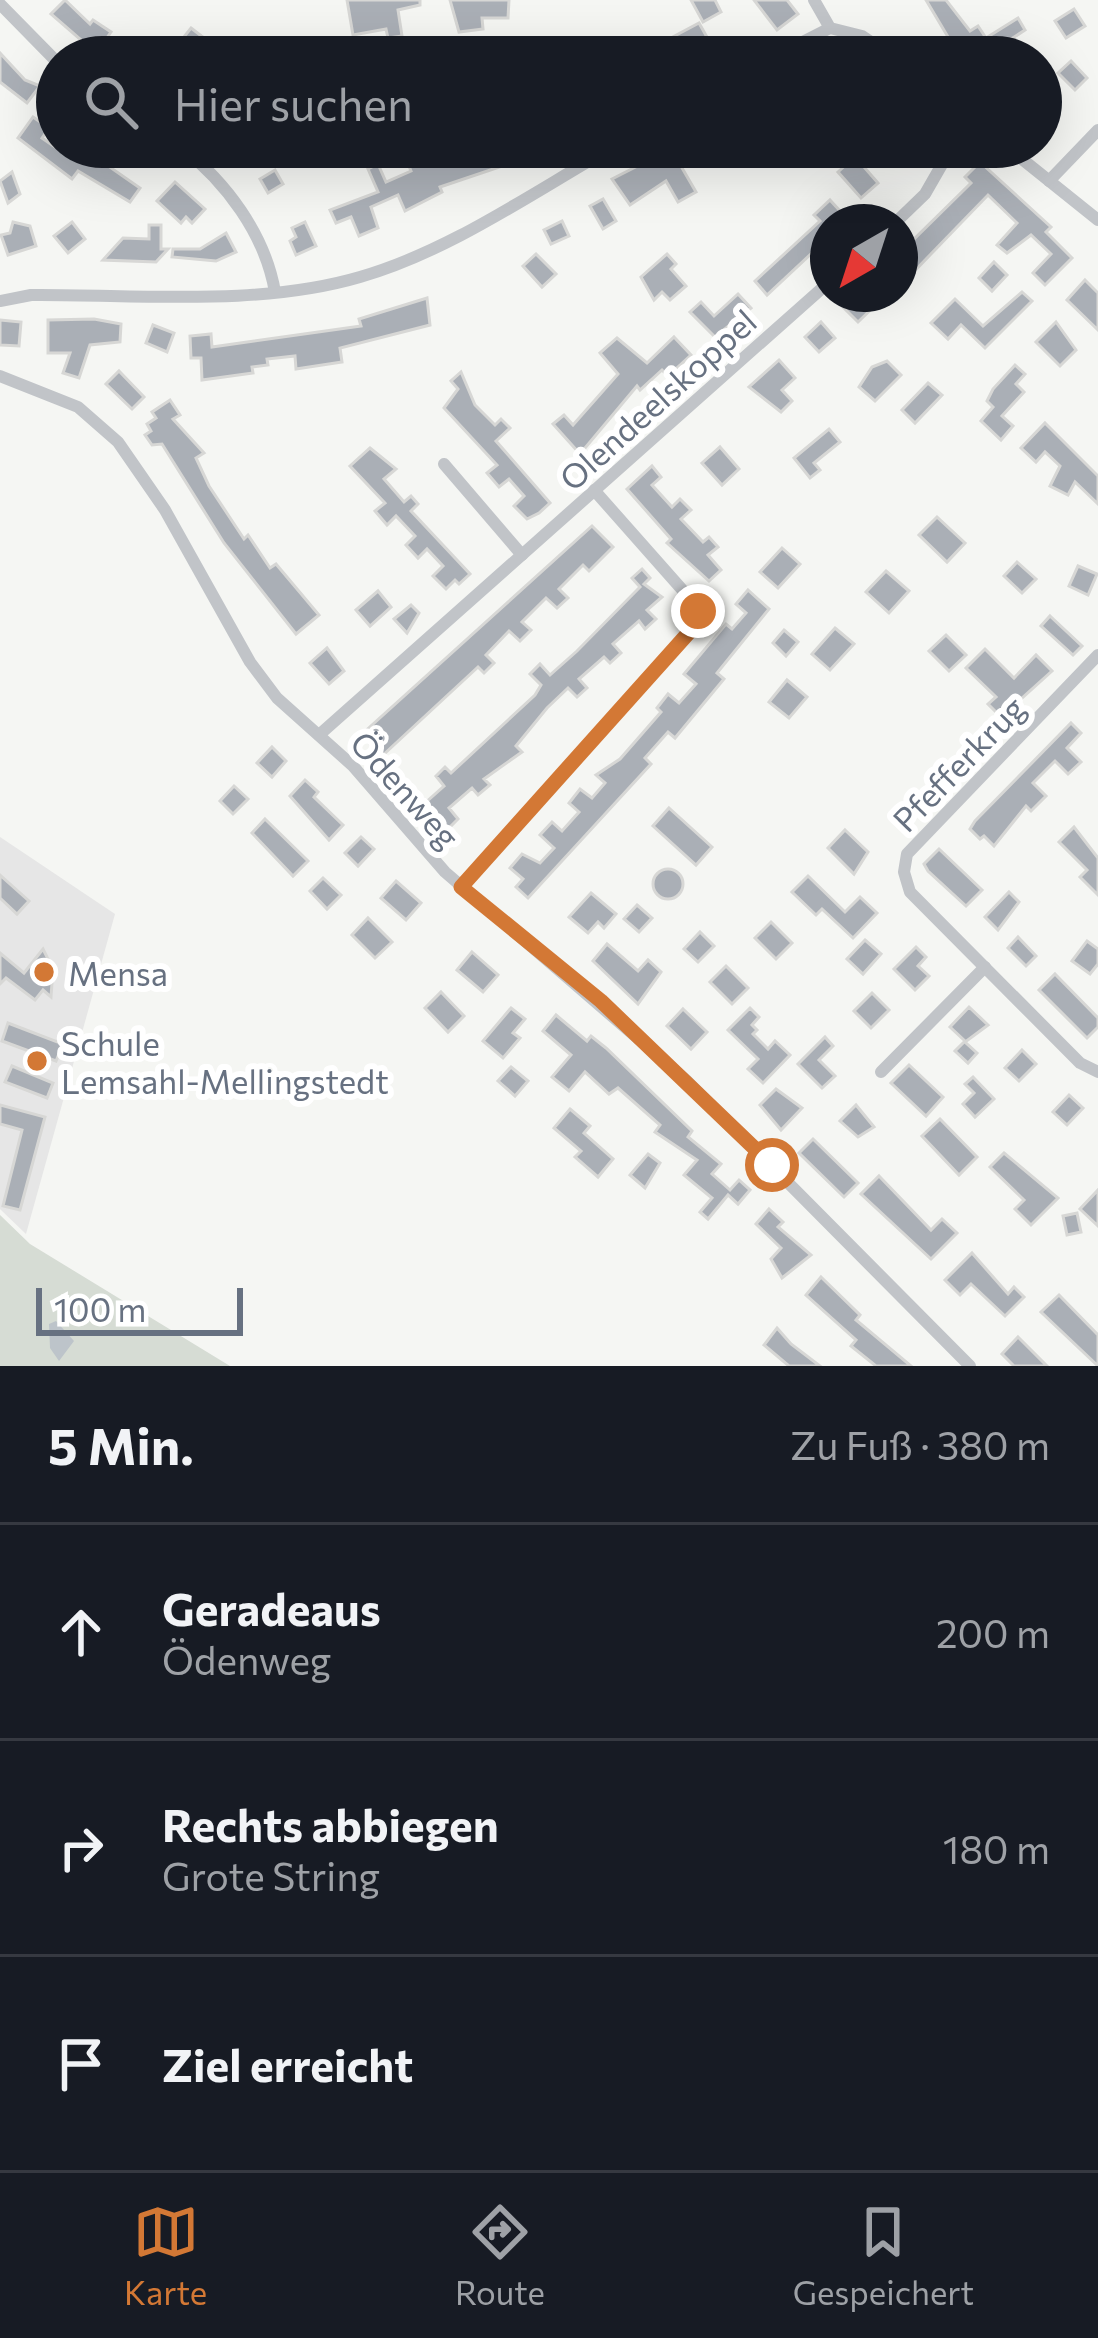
<!DOCTYPE html>
<html lang="de">
<head>
<meta charset="utf-8">
<style>
	body { margin:0; font-family:Commissioner,sans-serif; background:#20242c; color:#f1f3f6 }
	.compass { position:absolute; left:810px; top:204px; width:108px; height:108px; border-radius:50%; background:#171b24; box-shadow:0 12px 48px #0002; rotate:219deg }
	.scale { position:absolute; left:36px; bottom:30px; width:207px; box-sizing:border-box; padding-left:12px; border:6px solid #677181; border-top:0; font-size:33px; line-height:42px; white-space:nowrap; color:#677181; -webkit-text-stroke:9px #fff; paint-order:stroke }
	.stop { position:absolute; width:36px; height:36px; margin:-27px; border:9px solid #d37835; border-radius:50%; background:#fff }
	.stop.end { background:#d37835; border-color:#fff; box-shadow:0 3px 12px #0008 }
	.list { margin:0; padding:0; list-style:none }
	h2 { display:flex; justify-content:space-between; align-items:center; height:156px; margin:0; padding:0 48px; font-size:51px }
	h2 small { font-size:39px; font-weight:400; color:#9ea1a6 }
	.list li { display:grid; grid-template-columns:78px 1fr auto; gap:36px; align-items:center; box-sizing:border-box; height:216px; padding:0 48px; border-top:3px solid #363941 }
	.list b { display:block; font-size:45px; white-space:nowrap }
	.list p { margin:0; font-size:39px; white-space:nowrap; color:#9ea1a6 }
	.list em { font-size:39px; font-style:normal; color:#9ea1a6 }
	.icon { flex:none; width:66px; height:66px; fill:none; stroke:currentColor; stroke-width:2; stroke-linecap:round; stroke-linejoin:round }
	.map { position:relative; flex:none; width:1098px; height:1366px; overflow:hidden }
	.search { position:absolute; background:#171b24; box-shadow:0 12px 48px #0002; left:36px; right:36px; top:36px; height:132px; display:flex; align-items:center; gap:30px; box-sizing:border-box; padding:0 42px; border-radius:66px; color:#9ea1a6; font-size:45px }
	.sheet { height:804px; background:#171b24 }
	nav { display:flex; justify-content:space-around; align-items:center; box-sizing:border-box; height:168px; border-top:3px solid #363941; background:#171b24; font-size:33px; color:#9ea1a6 }
	nav a { display:grid; justify-items:center; gap:6px }
	nav .on { color:#d37835 }
	.map>svg:first-child { display:block }
	.built { fill:#e6e6e6 }
	.green { fill:#d6dcd4 }
	.water { fill:#bdc4ca }
	.building { fill:#aaafb6; stroke:#d7d7d5; stroke-width:3 }
	.lines { fill:none; stroke-linecap:round; stroke-linejoin:round }
	.minor { stroke:#c1c4c8; stroke-width:12 }
	.route { stroke:#d37835; stroke-width:15 }
	.poi-dot { fill:#d37835; stroke:#fff; stroke-width:4.5 }
	.labels { text-anchor:middle; dominant-baseline:central; stroke-width:12; stroke-linejoin:round; paint-order:stroke }
	.street-label { font-size:33px; fill:#677181; stroke:#fff }
	.poi-label { font-size:33px; fill:#677181; stroke:#fff; text-anchor:start }
</style>
</head>
<body>
<div class="map">
<svg width="1098" height="1366" viewBox="0 0 1098 1366">
	<rect width="100%" height="100%" fill="#f5f6f3"/>
	<path class="built" d="M0,837L115,914L26,1234L0,1209Z"/>
	<path class="green" d="M0,1215L30,1244L230,1366H0Z"/>
	<path class="water" d="M56,1321L74,1341L59,1361L50,1348L49,1324Z"/>
	<g class="building">
		<path d="M65,0L90,24L93,20L111,32L96,53L51,14Z"/>
		<path d="M347,0H420V5L398,10L402,36L388,38L386,29L353,35Z"/>
		<path d="M450,0H509L508,18H482L483,29L459,32Z"/>
		<path d="M691,0H715L721,12L703,22Z"/>
		<path d="M754,0H787L798,14L777,30Z"/>
		<path d="M926,0H946L970,31L978,26L986,38L1018,18L1025,30L1005,43L1013,57H960Z"/>
		<path d="M1074,9L1085,26L1066,38L1055,21Z"/>
		<path d="M699,23L708,39L692,48L697,57H676L667,40Z"/>
		<path d="M191,28L208,41L196,57H178L172,52Z"/>
		<path d="M0,53L25,80L40,86L27,103L0,82Z"/>
		<path d="M1071,61L1087,78L1075,90L1058,73Z"/>
		<path d="M33,117L49,128L42,138L55,147H96L91,154L140,188L130,202L78,171L72,179L18,138Z"/>
		<path d="M401,147H422L429,162L461,149L464,155L481,147H526L507,155L511,163L440,187L442,192L405,211L398,195L371,207L378,228L359,236L351,217L336,223L330,210L378,192L368,169L378,164L386,182L411,171Z"/>
		<path d="M707,147H743L717,163Z"/>
		<path d="M671,149L696,192L678,202L666,181L630,205L612,179Z"/>
		<path d="M862,150L872,161L864,167L878,183L861,198L838,172Z"/>
		<path d="M980,162L1051,227L1046,232L1072,258L1045,285L1033,273L1051,254L1031,235L1007,253L997,245L1017,223L988,195L900,286V253L971,183L965,177Z"/>
		<path d="M275,170L283,184L268,193L260,179Z"/>
		<path d="M12,172L20,194L8,203L0,181Z"/>
		<path d="M175,182L205,209L192,223L186,217L181,223L157,201Z"/>
		<path d="M603,199L616,221L603,229L590,206Z"/>
		<path d="M830,200L850,222H828V238L767,295L755,281L820,221L814,215Z"/>
		<path d="M562,221L569,236L551,244L544,230Z"/>
		<path d="M13,222L30,226L36,246L8,255L1,235L10,233Z"/>
		<path d="M72,222L85,239L68,253L54,236Z"/>
		<path d="M305,222L316,246L296,255L290,241L296,237L292,228Z"/>
		<path d="M149,225H161V249H168L156,262L103,260L123,238L149,239Z"/>
		<path d="M226,233L236,252L216,261L172,257L173,249H200Z"/>
		<path d="M536,254L556,274L542,287L523,266Z"/>
		<path d="M667,254L676,264L671,269L686,286L670,300L662,292L654,300L641,277Z"/>
		<path d="M994,262L1007,275L992,291L979,278Z"/>
		<path d="M1085,280L1098,293V330L1067,300Z"/>
		<path d="M1022,292L1032,301L985,348L961,325L948,339L931,323L955,299L983,326Z"/>
		<path d="M738,294L751,308L715,337L690,312L701,302L714,316Z"/>
		<path d="M854,294H887L858,322L842,306Z"/>
		<path d="M427,298L430,325L340,348L342,362L296,369L295,356L267,359L268,365L252,367L253,373L202,380L201,358H191L190,336L211,334L212,347L361,326L359,319Z"/>
		<path d="M94,319L121,324L120,342L90,345L79,378L63,373L70,353H48V320Z"/>
		<path d="M0,320L21,322L19,346L0,345Z"/>
		<path d="M821,322L835,338L819,352L805,337Z"/>
		<path d="M1056,322L1076,350L1060,366L1036,342Z"/>
		<path d="M153,325L174,333L167,352L146,343Z"/>
		<path d="M674,337L691,355L668,376L662,370L640,390L637,386L580,454L553,424L564,415L573,425L618,374L600,353L617,338L647,363Z"/>
		<path d="M779,360L795,378L782,390L792,401L781,412L749,387Z"/>
		<path d="M887,361L901,375L875,401L859,387L872,367Z"/>
		<path d="M1015,365L1025,374L1016,384L1024,392L1002,416L1013,426L1001,440L981,421L993,407L987,401L993,389Z"/>
		<path d="M119,371L144,397L132,409L106,384Z"/>
		<path d="M461,372L475,405L495,425L501,419L510,428L496,441L550,503L539,513L527,519L514,506L524,496L509,479L499,487L487,473L497,465L444,408L458,389L451,381Z"/>
		<path d="M928,383L942,395L915,423L902,410Z"/>
		<path d="M170,400L180,415L173,419L204,453L196,458L209,486L244,539L248,535L270,568L276,564L319,615L296,634L224,543L162,444L152,445L145,435L151,431L147,424L156,418L152,412Z"/>
		<path d="M1045,423L1098,476V504L1075,482L1068,495L1050,486L1060,466L1045,452L1036,462L1021,448Z"/>
		<path d="M829,429L840,442L814,463L820,470L810,478L794,458Z"/>
		<path d="M720,447L739,469L722,485L702,463Z"/>
		<path d="M370,448L396,469L384,479L404,502L411,496L418,504L411,511L470,574L459,584L455,580L446,589L433,576L443,566L427,549L418,558L406,545L415,536L396,516L387,525L375,511L385,503L350,466Z"/>
		<path d="M652,466L661,477L652,485L672,507L680,499L691,510L681,519L703,542L709,537L718,547L708,555L721,570L709,581L667,543L671,539L627,489Z"/>
		<path d="M937,517L965,543L947,562L919,535Z"/>
		<path d="M592,526L613,547L589,571L583,565L559,589L568,598L557,608L546,598L522,622L531,630L520,641L509,631L486,655L494,663L484,673L478,667L382,756L361,735Z"/>
		<path d="M782,548L800,564L778,588L760,572Z"/>
		<path d="M1017,562L1036,579L1022,593L1004,576Z"/>
		<path d="M1078,566L1097,574L1088,595L1069,586Z"/>
		<path d="M642,569L650,578L644,584L662,597L647,610L656,619L645,629L639,621L613,644L621,653L610,663L604,657L579,679L587,688L577,697L568,688L547,708L516,746L522,752L484,779L490,785L478,795L472,788L449,808L458,819L448,829L425,803L444,786L436,776L445,767L451,773L535,695L541,685L530,674L540,664L550,675L577,651L640,587L632,578Z"/>
		<path d="M886,571L909,591L889,613L866,592Z"/>
		<path d="M748,590L769,609L717,673L724,679L675,738L668,732L645,758L651,764L528,898L516,887L523,879L510,868L522,854L540,863L554,848L540,835L552,822L562,831L579,812L569,803L580,789L592,798L605,783L596,775L620,759L661,712L657,708L668,694L679,703L696,684L684,674L726,624L732,629L746,613L736,604Z"/>
		<path d="M378,591L391,607L370,626L356,610Z"/>
		<path d="M411,605L419,613L407,633L394,619Z"/>
		<path d="M1050,616L1082,646L1073,655L1041,626Z"/>
		<path d="M835,628L854,644L830,670L812,654Z"/>
		<path d="M784,630L798,642L786,656L773,643Z"/>
		<path d="M946,635L966,655L949,671L929,651Z"/>
		<path d="M327,648L344,671L329,684L310,663Z"/>
		<path d="M985,649L1014,678L1036,655L1052,671L1001,717L988,704L996,697L966,668Z"/>
		<path d="M787,680L807,697L789,718L769,702Z"/>
		<path d="M1071,723L1081,733L1067,748L1081,762L1068,774L1055,761L1033,783L1046,796L1031,811L1026,806L994,846L984,836L980,839L970,829L975,821Z"/>
		<path d="M272,747L286,761L272,777L257,763Z"/>
		<path d="M305,780L318,792L314,797L343,825L329,840L290,796Z"/>
		<path d="M234,786L248,799L233,814L220,801Z"/>
		<path d="M669,808L712,847L696,865L653,826Z"/>
		<path d="M265,819L308,861L293,876L252,833Z"/>
		<path d="M1074,827L1098,858V895L1080,877L1087,870L1059,842Z"/>
		<path d="M845,830L868,852L854,874L828,848Z"/>
		<path d="M361,837L374,849L358,866L345,853Z"/>
		<path d="M939,849L982,890L966,906L928,871L924,864Z"/>
		<circle cx="668" cy="884" r="15"/>
		<path d="M0,875L29,901L17,914L0,898Z"/>
		<path d="M808,876L845,912L860,897L877,913L853,938L822,909L816,915L792,892Z"/>
		<path d="M323,878L341,895L327,909L310,891Z"/>
		<path d="M396,881L421,903L406,920L381,898Z"/>
		<path d="M1009,892L1019,902L998,930L985,917Z"/>
		<path d="M591,893L616,914L604,928L598,922L588,933L569,917Z"/>
		<path d="M637,905L652,918L639,932L624,919Z"/>
		<path d="M368,918L392,942L375,958L352,935Z"/>
		<path d="M771,922L792,943L776,959L755,938Z"/>
		<path d="M700,932L714,946L698,962L684,949Z"/>
		<path d="M1018,937L1036,956L1026,966L1008,948Z"/>
		<path d="M865,940L881,954L863,974L847,959Z"/>
		<path d="M1087,941L1098,949V964L1090,974L1072,961Z"/>
		<path d="M607,944L638,971L648,960L661,972L638,1004L593,961Z"/>
		<path d="M916,947L926,957L918,966L929,976L915,990L894,969Z"/>
		<path d="M43,949L53,969L51,997L43,990L35,1000L6,978L0,984V953L24,973Z"/>
		<path d="M472,952L498,975L483,992L457,970Z"/>
		<path d="M726,966L748,988L732,1004L710,982Z"/>
		<path d="M1055,974L1098,1018V1027L1087,1038L1039,990Z"/>
		<path d="M441,992L464,1016L448,1032L425,1008Z"/>
		<path d="M872,993L889,1010L871,1028L854,1011Z"/>
		<path d="M969,1007L988,1025L965,1042L977,1053L968,1063L955,1051L965,1041L950,1027Z"/>
		<path d="M511,1008L525,1019L513,1033L520,1038L503,1058L483,1041Z"/>
		<path d="M750,1008L759,1017L752,1025L757,1030L753,1034L768,1049L775,1041L790,1055L763,1083L748,1069L758,1059L728,1030Z"/>
		<path d="M683,1009L707,1032L691,1049L667,1026Z"/>
		<path d="M556,1015L587,1041L591,1036L606,1048L692,1131L688,1137L721,1164L712,1174L730,1190L739,1180L750,1190L738,1204L728,1195L708,1219L700,1212L712,1198L684,1175L697,1160L655,1132L660,1125L618,1088L609,1094L585,1072L569,1091L552,1077L571,1055L543,1031Z"/>
		<path d="M8,1023L63,1044L56,1061L2,1041Z"/>
		<path d="M825,1037L833,1046L819,1060L835,1076L822,1088L798,1064Z"/>
		<path d="M1022,1050L1036,1064L1019,1081L1005,1068Z"/>
		<path d="M909,1065L943,1097L926,1116L891,1083Z"/>
		<path d="M12,1066L53,1083L47,1098L5,1082Z"/>
		<path d="M511,1067L528,1081L515,1096L498,1081Z"/>
		<path d="M973,1077L994,1099L975,1117L963,1104L974,1093L965,1084Z"/>
		<path d="M776,1089L802,1108L781,1130L760,1105Z"/>
		<path d="M1069,1095L1083,1108L1067,1125L1053,1112Z"/>
		<path d="M0,1105L45,1117L20,1210L3,1206L22,1130L0,1124Z"/>
		<path d="M856,1105L874,1127L858,1137L840,1121Z"/>
		<path d="M570,1109L590,1126L584,1133L613,1159L598,1177L575,1157L581,1151L554,1128Z"/>
		<path d="M940,1119L977,1157L959,1175L922,1136Z"/>
		<path d="M813,1139L858,1183L844,1197L799,1153Z"/>
		<path d="M1004,1153L1058,1198L1031,1225L1015,1209L1024,1200L990,1167Z"/>
		<path d="M648,1154L660,1163L645,1188L630,1175Z"/>
		<path d="M879,1176L931,1230L942,1219L957,1233L931,1259L861,1194Z"/>
		<path d="M1098,1190V1226L1080,1209Z"/>
		<path d="M769,1209L783,1222L778,1227L811,1255L782,1278L771,1259L781,1248L756,1224Z"/>
		<path d="M1077,1213L1081,1232L1067,1235L1063,1216Z"/>
		<path d="M972,1253L1008,1294L1014,1287L1024,1297L1005,1316L971,1284L960,1295L945,1280Z"/>
		<path d="M821,1277L860,1315L856,1320L911,1366H876L851,1346L856,1340L806,1295Z"/>
		<path d="M1059,1295L1098,1335V1366L1041,1312Z"/>
		<path d="M777,1328L791,1344L820,1366H789L764,1345Z"/>
		<path d="M1018,1337L1047,1366H1014L1002,1354Z"/>
	</g>
	<g class="lines">
		<g class="minor">
			<path d="M814,0L830,28L862,36L893,57"/>
			<path d="M0,4L57,62"/>
			<path d="M773,57L830,28"/>
			<path d="M181,147C226,182 265,234 275,292"/>
			<path d="M1007,147L1098,220"/>
			<path d="M1049,181L1098,130"/>
			<path d="M896,222L925,194L952,147"/>
			<path d="M0,301L31,295C137,294 258,307 360,277C450,251 532,193 613,147"/>
			<path d="M0,376L78,407L118,442L165,510L250,662L277,698L353,766L445,872L686,1080L970,1366"/>
			<path d="M444,464L522,555"/>
			<path d="M1098,655L907,854L904,872L910,892L1080,1063L1098,1072"/>
			<path d="M319,735L828,283"/>
			<path d="M461,887L692,630L698,611L686,594L594,490"/>
			<path d="M881,1072L985,967"/>
		</g>
	</g>
	<g class="lines">
		<path class="route" d="M698,611L692,629L461,887L601,1001L772,1165"/>
	</g>
	<g class="poi-dot">
		<circle cx="44" cy="972" r="12"/>
		<circle cx="37" cy="1061" r="12"/>
	</g>
	<g class="labels">
		<g class="street-label">
			<text transform="translate(657 399) rotate(-42)">Olendeelskoppel</text>
			<text transform="translate(958 763) rotate(-46)">Pfefferkrug</text>
			<text transform="translate(406 789) rotate(48)">Ödenweg</text>
		</g>
		<g class="poi-label">
			<text x="68" y="972">Mensa</text>
			<text x="61" y="1042">Schule<tspan x="61" dy="38">Lemsahl-Mellingstedt</tspan></text>
		</g>
	</g>
</svg>
<svg class="compass" viewBox="-18 -18 36 36"><path d="M0-13l5 13h-10z" fill="#e53935"/><path d="M0 13l5-13h-10z" fill="#9ea1a6"/></svg>
<div class="scale">100 m</div>
<div class="stop" style="left:772px;top:1165px"></div>
<div class="stop end" style="left:698px;top:611px"></div>
<div class="search"><svg class="icon" aria-label="search" viewBox="0 0 24 24"><circle cx="10" cy="10" r="6"/><path d="M15 15l6 6"/></svg>Hier suchen</div>
</div>
<section class="sheet">
<h2>5 Min.<small>Zu Fuß · 380 m</small></h2>
<ul class="list">
<li><svg class="icon" aria-label="ahead" viewBox="0 0 24 24"><path d="M12 20V5M6 11l6-6 6 6"/></svg><div><b>Geradeaus</b><p>Ödenweg</p></div><em>200 m</em></li>
<li><svg class="icon" aria-label="right" viewBox="0 0 24 24"><path d="M7 20v-9h11M14 6l5 5-5 5"/></svg><div><b>Rechts abbiegen</b><p>Grote String</p></div><em>180 m</em></li>
<li><svg class="icon" aria-label="arrive" viewBox="0 0 24 24"><path d="M6 21V4h12l-3 4 3 4H6"/></svg><div><b>Ziel erreicht</b></div></li>
</ul>
</section>
<nav>
<a class="on"><svg class="icon" aria-label="map" viewBox="0 0 24 24"><path d="M3 6l6-2 6 2 6-2v14l-6 2-6-2-6 2zM9 4v14M15 6v14"/></svg>Karte</a>
<a><svg class="icon" aria-label="directions" viewBox="0 0 24 24"><path d="M12 3l9 9-9 9-9-9zM9 14v-3h6M13 9l2 2-2 2"/></svg>Route</a>
<a><svg class="icon" aria-label="saved" viewBox="0 0 24 24"><path d="M7 4h10v16l-5-4-5 4z"/></svg>Gespeichert</a>
</nav>
</body>
</html>
